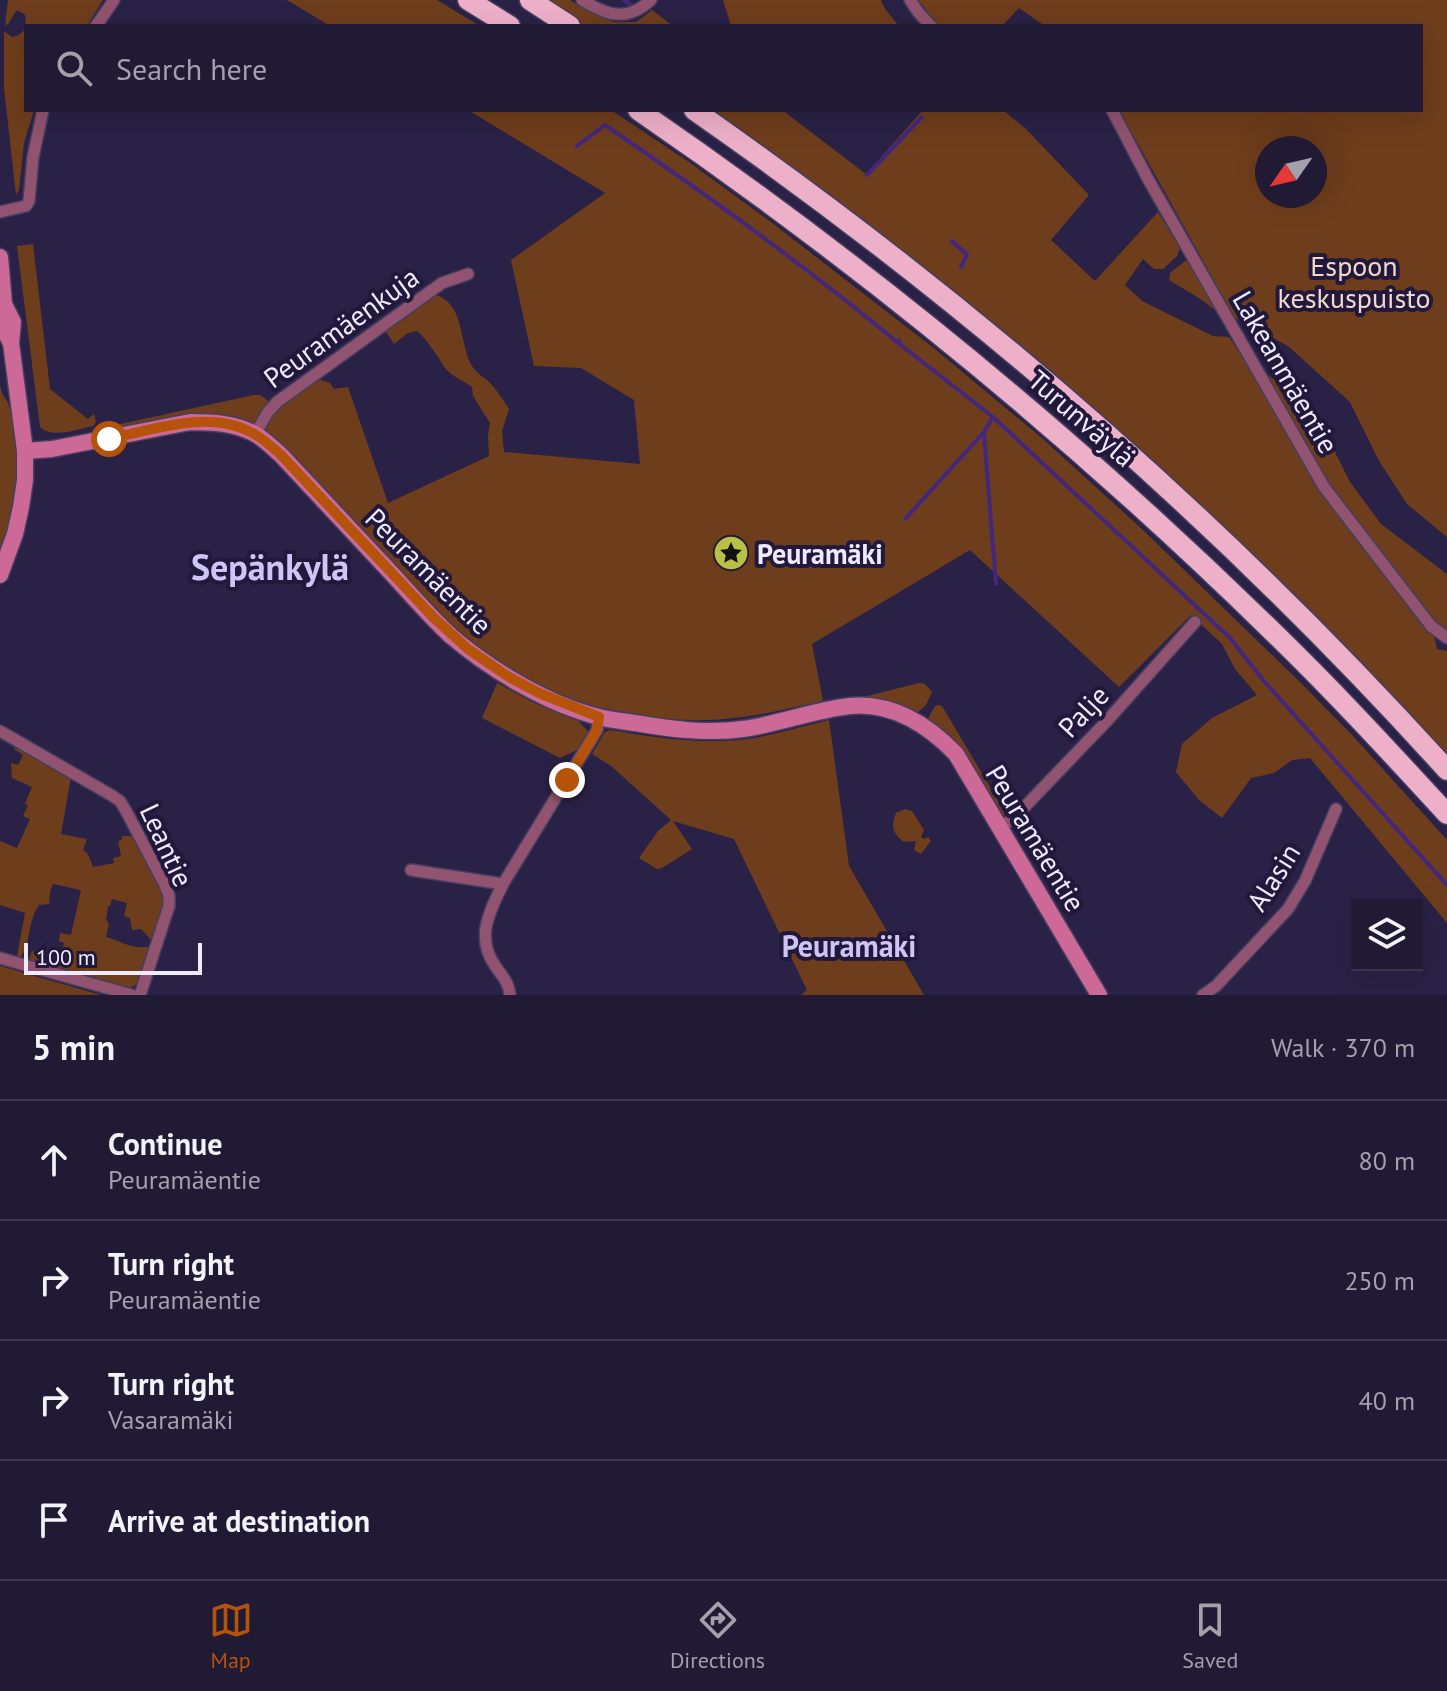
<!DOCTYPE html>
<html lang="en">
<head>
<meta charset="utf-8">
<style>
	body { margin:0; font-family:"PT Sans",sans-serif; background:#28233c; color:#f1f3f6 }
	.controls { position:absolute; right:24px; bottom:24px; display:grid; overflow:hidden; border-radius:0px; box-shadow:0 8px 32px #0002 }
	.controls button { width:72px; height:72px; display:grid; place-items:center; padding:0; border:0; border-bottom:2px solid #3d384f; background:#201a34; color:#f1f3f6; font:40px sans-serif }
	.compass { position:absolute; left:1255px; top:136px; width:72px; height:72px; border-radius:50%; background:#201a34; box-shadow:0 8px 32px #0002; rotate:236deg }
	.scale { position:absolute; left:24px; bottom:20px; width:178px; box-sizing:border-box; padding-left:8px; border:4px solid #eeebfe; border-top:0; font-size:22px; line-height:28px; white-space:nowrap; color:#eeebfe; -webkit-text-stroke:6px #21183b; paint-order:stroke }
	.stop { position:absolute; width:24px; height:24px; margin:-18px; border:6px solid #b45309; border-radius:50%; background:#fff }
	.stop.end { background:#b45309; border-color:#fff; box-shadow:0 2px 8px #0008 }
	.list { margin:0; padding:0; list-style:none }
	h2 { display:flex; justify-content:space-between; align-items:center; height:104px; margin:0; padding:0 32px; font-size:34px }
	h2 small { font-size:26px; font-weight:400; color:#a2a1ac }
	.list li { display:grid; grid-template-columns:52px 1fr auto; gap:24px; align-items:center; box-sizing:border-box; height:120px; padding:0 32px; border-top:2px solid #3d384f }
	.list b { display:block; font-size:30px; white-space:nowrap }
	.list p { margin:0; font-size:26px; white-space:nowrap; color:#a2a1ac }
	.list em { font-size:26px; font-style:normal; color:#a2a1ac }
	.icon { flex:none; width:44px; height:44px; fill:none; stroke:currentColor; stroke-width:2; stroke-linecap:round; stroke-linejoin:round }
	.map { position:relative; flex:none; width:1447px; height:995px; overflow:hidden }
	.search { position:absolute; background:#201a34; box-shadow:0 8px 32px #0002; left:24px; right:24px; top:24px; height:88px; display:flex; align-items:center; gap:20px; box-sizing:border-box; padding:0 28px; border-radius:0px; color:#a2a1ac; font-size:30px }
	.sheet { height:584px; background:#201a34 }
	nav { display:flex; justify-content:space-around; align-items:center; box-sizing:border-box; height:112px; border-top:2px solid #3d384f; background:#201a34; font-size:22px; color:#a2a1ac }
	nav a { display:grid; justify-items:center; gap:4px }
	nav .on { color:#b45309 }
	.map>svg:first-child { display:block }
	.green { fill:#6e3d1c; fill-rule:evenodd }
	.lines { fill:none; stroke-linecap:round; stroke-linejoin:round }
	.stream { stroke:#43277e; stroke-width:4 }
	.street-casing { stroke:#453e60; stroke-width:14 }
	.secondary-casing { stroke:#453e60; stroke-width:19 }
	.highway-casing { stroke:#453e60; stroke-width:23 }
	.street { stroke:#91536f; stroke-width:11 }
	.secondary { stroke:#cc6996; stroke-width:16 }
	.highway { stroke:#eeb0c9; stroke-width:20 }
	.route { stroke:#b45309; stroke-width:10 }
	.labels { text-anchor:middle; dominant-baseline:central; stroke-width:8; stroke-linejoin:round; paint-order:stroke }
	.park-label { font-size:28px; fill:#f1d8c9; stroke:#21183b }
	.street-label { font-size:28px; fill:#eeebfe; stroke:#21183b }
	.poi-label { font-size:28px; font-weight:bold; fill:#eeebfe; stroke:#21183b; text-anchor:start }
	.neighbourhood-label { font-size:30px; font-weight:bold; fill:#cdc5f5; stroke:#21183b }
	.district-label { font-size:36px; font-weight:bold; fill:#cdc5f5; stroke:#21183b }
</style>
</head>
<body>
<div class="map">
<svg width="1447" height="995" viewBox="0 0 1447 995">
	<rect width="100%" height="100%" fill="#2a2246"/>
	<g class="green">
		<path d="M8,0H103L87,26H26V110H34L24,143L19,190L16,195L4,88V31L12,37C25,34 27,28 25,15L19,11H16L9,23L5,26Z"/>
		<path d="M287,0H437L480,26H330Z"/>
		<path d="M544,0H570L588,11L614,22H636L652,10L673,26H584Z"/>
		<path d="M723,0H881L885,9L899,26H731Z"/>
		<path d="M918,0H1447V537L1407,504L1379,461L1350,402L1288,346L1235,318L1119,110H1421V26H1045L1019,8L1002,26H939ZM1267,148H1315V196H1267Z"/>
		<path d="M468,110H611L689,162L771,222L935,349L1043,439L1143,530L1300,682L1353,736L1447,840V923L1310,758L1292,760L1274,773L1251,778L1222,818L1199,800L1176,772L1182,744L1212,718L1257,695L1235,669L1222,644L1191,615L1119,687L970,550L812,644L823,701C778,711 734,722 688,720C659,719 630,713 602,708L596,709L560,697L522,679L459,636L266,433C267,408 299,392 317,379L330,383L334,389L348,387L388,503L489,456L488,436L490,423L473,396L472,387C464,381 451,376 445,368C439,358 425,337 417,331L408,333L394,344L386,332V329L436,295C465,304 459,344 472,366C476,373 484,377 490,383C497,390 503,400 509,409L502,431L504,452L640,464L634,400L581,368L534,366L511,260L605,193Z"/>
		<path d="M707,110H782L866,174L923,110H1003L1026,129L1089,195L1051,240L1095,281L1158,212L1180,248L1177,256L1163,269H1154L1143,259L1125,285L1142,301L1213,336L1229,337L1245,361L1296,393L1322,426L1350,482L1381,524L1447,574V630L1431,623L1437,649L1447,651V758L1318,621Z"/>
		<path d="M33,244L50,389L88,419L94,414L96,422L93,426C78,429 52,439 40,427L17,246Z"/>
		<path d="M1185,261H1190L1220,314L1202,300L1169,280L1170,273Z"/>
		<path d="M0,385C1,392 3,395 7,401C12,411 15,426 17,437C22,480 12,520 0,560Z"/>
		<path d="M254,395H260L270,402L257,422L252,425L111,431V426Z"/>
		<path d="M497,683L532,702L578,721L588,731L581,748L560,758L482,718Z"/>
		<path d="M919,683L925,684L932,692L926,705L915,715L851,700Z"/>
		<path d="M938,705L942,706L1006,814L1001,817C980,783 963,741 927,720L935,706Z"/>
		<path d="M829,720L849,866L924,995H801L807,990L734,839L673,821L692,849L662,868L657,869L639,858L658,831L671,820L611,766L592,754L605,732L610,730C657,738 707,746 755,738C780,733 804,726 829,720Z"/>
		<path d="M17,746L71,777L61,834L87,839L83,850L88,854L93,867L114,863L113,858L121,856L118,841L122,840V836H134L166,897L165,909L152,941L141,929L132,930L130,918L124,916L127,903L112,899L110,906H108L106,920L109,924L106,937C121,941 135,951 150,946L151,947C146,963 145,984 127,989L28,960L32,951L55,956L57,950L62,951L64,943L59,941L60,933L71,935L81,890L53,884L50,892L49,904L39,905C28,920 31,942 21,957L17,956L25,913L0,905V841L17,848L30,819L23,816L28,805L25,804L32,787L12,778L11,763L18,765L23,755L14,749Z"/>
		<path d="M905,809L912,811L924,830L921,837L924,839L928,837L931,841L921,854L914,850L916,841L904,842C892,833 891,826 896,813Z"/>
		<path d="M0,966L101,995H0Z"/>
	</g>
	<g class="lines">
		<g class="stream">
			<path d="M624,0L631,5"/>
			<path d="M577,146L605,125C706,194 804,265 897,342"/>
			<path d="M867,175L922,117"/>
			<path d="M952,241L967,255L961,267"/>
			<path d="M899,340L897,342L993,417L984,432L905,519"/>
			<path d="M993,417L1230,638L1263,680L1447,885"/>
			<path d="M984,434L996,584"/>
		</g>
		<defs>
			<g id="street">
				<path d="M582,0C608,16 627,22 651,0"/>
				<path d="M910,0L918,12L931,26"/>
				<path d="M96,26L114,0"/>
				<path d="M1112,110L1148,179L1324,487L1431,626L1447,638"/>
				<path d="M0,212L26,206L29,201L33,157L43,110"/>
				<path d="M255,434L268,412L277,402L442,283L468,274"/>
				<path d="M0,731L111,795L120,801L126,811L165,885L169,896V906L140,995"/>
				<path d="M1000,827L1013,819L1106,722L1195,622"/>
				<path d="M411,870L503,884"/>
				<path d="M0,958L132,995"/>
				<path d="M510,995C509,983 503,977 496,967C475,939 489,912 503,884L597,730L599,717"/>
				<path d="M1203,995L1216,986L1288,909L1305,881L1336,809"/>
			</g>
			<g id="secondary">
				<path d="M0,257L4,304L1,324L11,343"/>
				<path d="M25,451L52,449L190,422C212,422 235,423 255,434C264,439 273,448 281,455C314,490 347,526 380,561C404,586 426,613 451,636C491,670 547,704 599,717C610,720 623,721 635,723C670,729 707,734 743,729C779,724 814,710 850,706C892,702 928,725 956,754L1099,995"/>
				<path d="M0,575L15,534L21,507L25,480V451L11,343L13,322L4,304"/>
			</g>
			<g id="highway">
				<path d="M468,0L510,26"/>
				<path d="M530,0L570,26"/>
				<path d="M638,110C864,265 1076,439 1272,631C1333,690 1390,752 1447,814"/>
				<path d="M694,110C968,301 1223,522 1447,770"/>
			</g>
		</defs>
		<use href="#street" class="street-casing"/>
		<use href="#secondary" class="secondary-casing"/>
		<use href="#highway" class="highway-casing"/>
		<use href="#street" class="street"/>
		<use href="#secondary" class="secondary"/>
		<use href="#highway" class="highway"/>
	</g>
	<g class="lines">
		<path class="route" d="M109,439C156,429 212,408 256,435C265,440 273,448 281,455L434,618L468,649L509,677L539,693L599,717L597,730L567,780"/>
	</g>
	<defs>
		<symbol id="sight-disc" viewBox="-11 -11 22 22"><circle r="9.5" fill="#b9c046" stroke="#21183b"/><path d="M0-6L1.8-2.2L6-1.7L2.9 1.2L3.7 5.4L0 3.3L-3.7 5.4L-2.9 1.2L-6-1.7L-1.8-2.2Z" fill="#111"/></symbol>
	</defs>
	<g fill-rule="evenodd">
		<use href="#sight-disc" x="711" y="533" width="40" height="40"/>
	</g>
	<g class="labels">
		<g class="park-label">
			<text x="1354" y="265">Espoon<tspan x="1354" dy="32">keskuspuisto</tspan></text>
		</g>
		<g class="street-label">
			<text transform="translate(341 327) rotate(-36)">Peuramäenkuja</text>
			<text transform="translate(1286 372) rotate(60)">Lakeanmäentie</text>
			<text transform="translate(1082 418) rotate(41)">Turunväylä</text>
			<text transform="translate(429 571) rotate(45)">Peuramäentie</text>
			<text transform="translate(1083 711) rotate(-47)">Palje</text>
			<text transform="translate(1036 838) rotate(59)">Peuramäentie</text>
			<text transform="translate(167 845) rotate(65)">Leantie</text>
			<text transform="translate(1273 877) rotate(-58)">Alasin</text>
		</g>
		<g class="poi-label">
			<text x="757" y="553">Peuramäki</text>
		</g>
		<g class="neighbourhood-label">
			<text x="849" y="945">Peuramäki</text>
		</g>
		<g class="district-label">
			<text x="270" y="566">Sepänkylä</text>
		</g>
	</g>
</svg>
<div class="controls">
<button><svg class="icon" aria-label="layers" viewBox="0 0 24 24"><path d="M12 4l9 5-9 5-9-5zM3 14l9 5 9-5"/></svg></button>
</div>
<svg class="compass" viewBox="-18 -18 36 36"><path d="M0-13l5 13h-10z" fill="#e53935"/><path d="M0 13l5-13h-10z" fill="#a2a1ac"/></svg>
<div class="scale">100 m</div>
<div class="stop" style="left:109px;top:439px"></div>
<div class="stop end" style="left:567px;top:780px"></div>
<div class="search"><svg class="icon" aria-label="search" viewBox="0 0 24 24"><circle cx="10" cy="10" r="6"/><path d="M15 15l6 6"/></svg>Search here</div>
</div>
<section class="sheet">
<h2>5 min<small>Walk · 370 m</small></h2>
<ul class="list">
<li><svg class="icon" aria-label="ahead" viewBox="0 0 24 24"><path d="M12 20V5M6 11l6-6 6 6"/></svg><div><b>Continue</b><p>Peuramäentie</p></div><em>80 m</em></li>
<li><svg class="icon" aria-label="right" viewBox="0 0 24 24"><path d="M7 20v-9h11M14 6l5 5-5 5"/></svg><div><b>Turn right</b><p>Peuramäentie</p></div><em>250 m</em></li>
<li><svg class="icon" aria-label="right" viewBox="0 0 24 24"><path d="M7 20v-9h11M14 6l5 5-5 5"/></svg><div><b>Turn right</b><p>Vasaramäki</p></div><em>40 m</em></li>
<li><svg class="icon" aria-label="arrive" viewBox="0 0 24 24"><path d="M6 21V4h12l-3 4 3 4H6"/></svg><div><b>Arrive at destination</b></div></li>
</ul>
</section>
<nav>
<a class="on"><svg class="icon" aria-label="map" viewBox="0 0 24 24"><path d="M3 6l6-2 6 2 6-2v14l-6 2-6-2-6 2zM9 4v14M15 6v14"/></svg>Map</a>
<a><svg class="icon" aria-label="directions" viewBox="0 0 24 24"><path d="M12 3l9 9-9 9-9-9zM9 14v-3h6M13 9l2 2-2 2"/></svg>Directions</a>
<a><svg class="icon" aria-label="saved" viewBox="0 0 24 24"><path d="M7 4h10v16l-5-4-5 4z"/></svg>Saved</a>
</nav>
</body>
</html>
